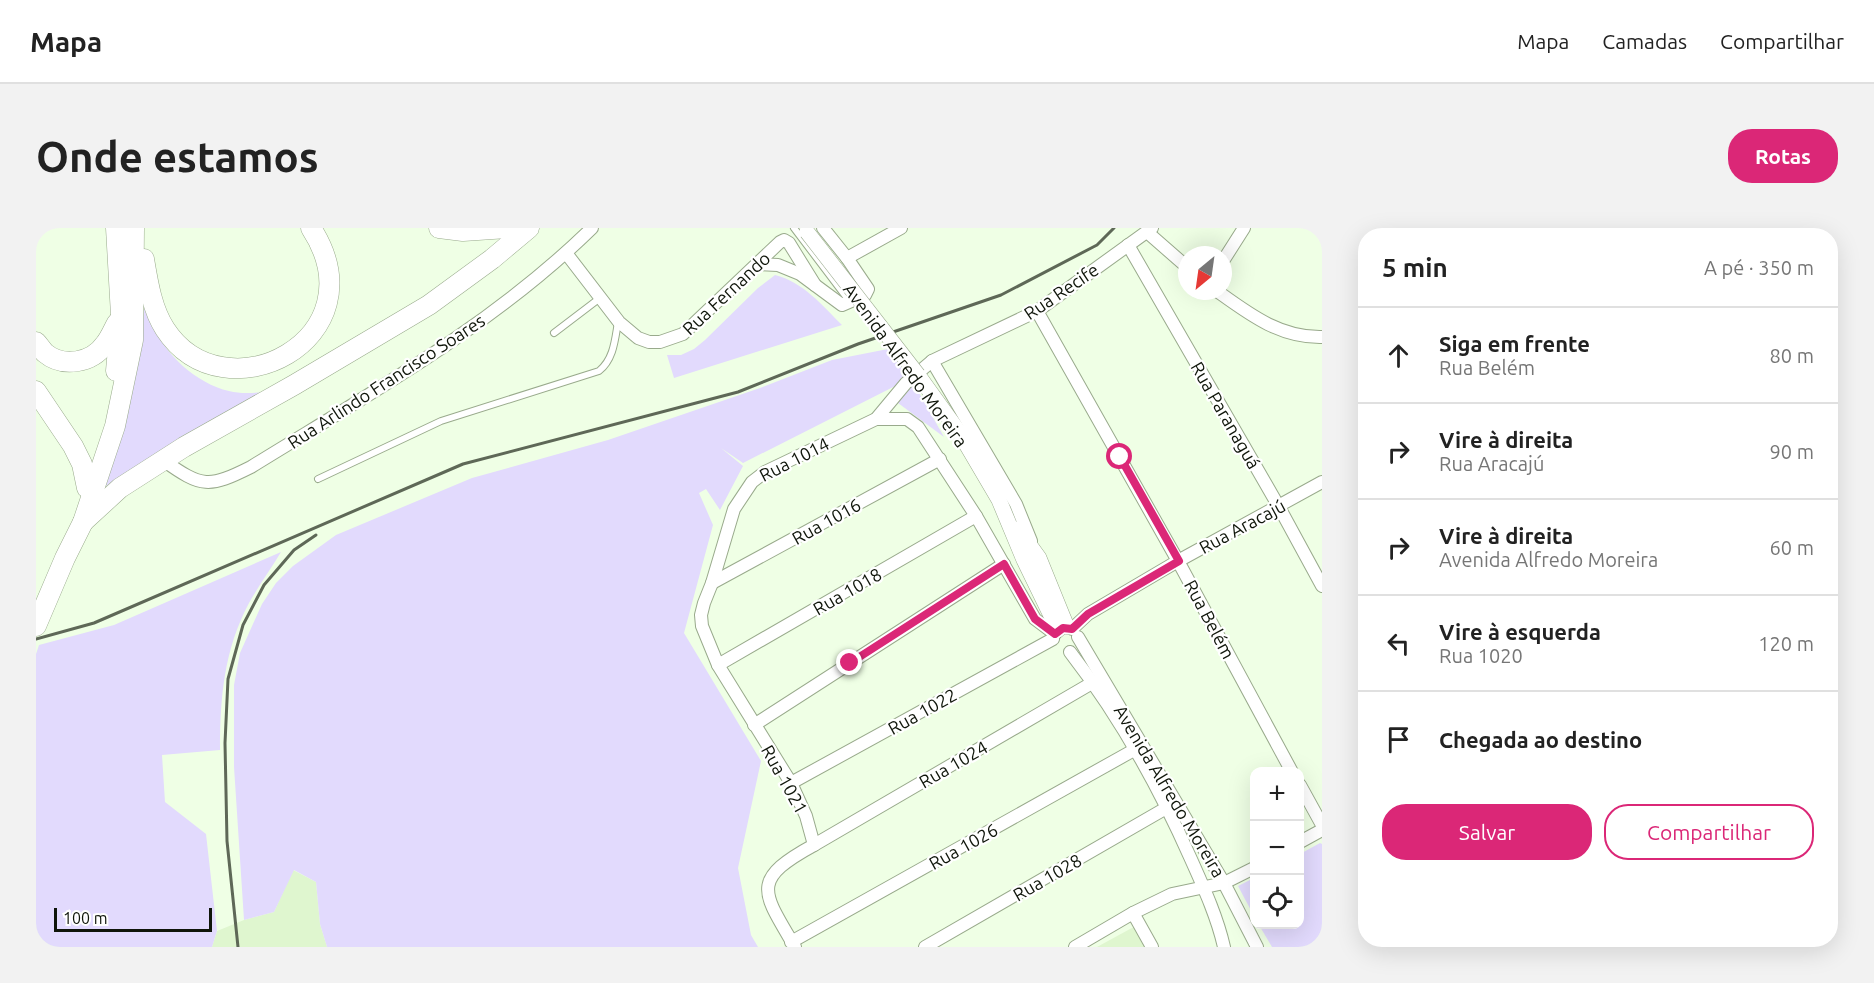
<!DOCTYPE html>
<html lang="pt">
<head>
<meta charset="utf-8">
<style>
	body { margin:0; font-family:Ubuntu,sans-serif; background:#f2f2f2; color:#222 }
	.controls { position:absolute; right:18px; bottom:18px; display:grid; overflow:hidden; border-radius:12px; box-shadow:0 6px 24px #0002 }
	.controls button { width:54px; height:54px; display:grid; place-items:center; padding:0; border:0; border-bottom:2px solid #e0e0e0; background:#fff; color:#222; font:30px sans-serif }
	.compass { position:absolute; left:1142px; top:18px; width:54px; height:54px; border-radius:50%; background:#fff; box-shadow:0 6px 24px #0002; rotate:209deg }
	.scale { position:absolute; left:18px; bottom:15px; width:158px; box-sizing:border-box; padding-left:6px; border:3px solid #0f150a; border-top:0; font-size:16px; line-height:21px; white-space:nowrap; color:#0f150a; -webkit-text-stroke:4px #fff; paint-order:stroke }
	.stop { position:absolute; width:18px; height:18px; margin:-14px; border:4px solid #db2777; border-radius:50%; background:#fff }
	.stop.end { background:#db2777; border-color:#fff; box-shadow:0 2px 6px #0008 }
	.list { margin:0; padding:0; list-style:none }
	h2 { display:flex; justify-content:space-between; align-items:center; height:78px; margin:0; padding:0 24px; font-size:26px }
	h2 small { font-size:20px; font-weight:400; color:#767676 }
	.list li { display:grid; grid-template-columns:39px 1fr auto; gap:18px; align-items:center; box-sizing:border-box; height:96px; padding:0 24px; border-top:2px solid #e0e0e0 }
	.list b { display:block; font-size:22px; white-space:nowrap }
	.list p { margin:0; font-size:20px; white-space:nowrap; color:#767676 }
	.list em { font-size:20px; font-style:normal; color:#767676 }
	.actions { display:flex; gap:12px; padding:18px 24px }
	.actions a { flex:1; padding:14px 0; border:2px solid #db2777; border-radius:24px; text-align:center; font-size:21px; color:#db2777 }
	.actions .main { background:#db2777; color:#fff }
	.icon { flex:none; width:33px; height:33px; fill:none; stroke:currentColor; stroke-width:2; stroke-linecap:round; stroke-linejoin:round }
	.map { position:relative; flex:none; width:1286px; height:719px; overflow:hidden; border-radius:24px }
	header { display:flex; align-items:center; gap:36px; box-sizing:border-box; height:84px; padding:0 30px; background:#fff; border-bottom:2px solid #e0e0e0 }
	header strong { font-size:28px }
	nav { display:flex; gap:33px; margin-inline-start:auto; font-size:21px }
	.intro { display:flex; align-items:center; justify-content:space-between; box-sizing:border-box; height:144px; padding:0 36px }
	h1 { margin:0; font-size:42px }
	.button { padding:15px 27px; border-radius:24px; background:#db2777; color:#fff; font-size:21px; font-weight:700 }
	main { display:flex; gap:36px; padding:0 36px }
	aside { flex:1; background:#fff; border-radius:24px; box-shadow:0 6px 24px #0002 }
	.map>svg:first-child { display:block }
	.built { fill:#dff6cf }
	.green { fill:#e2dafd }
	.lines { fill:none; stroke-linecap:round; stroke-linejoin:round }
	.service-casing { stroke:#99aa8c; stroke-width:8 }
	.minor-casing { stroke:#99aa8c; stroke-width:14 }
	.tertiary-casing { stroke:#99aa8c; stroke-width:16 }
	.trunk-casing { stroke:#99aa8c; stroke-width:21 }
	.service { stroke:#fff; stroke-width:6 }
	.minor { stroke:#fff; stroke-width:12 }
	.tertiary { stroke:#fff; stroke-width:15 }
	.trunk { stroke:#fff; stroke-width:20 }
	.rail { stroke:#5e6857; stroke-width:3 }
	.tertiary-bridge-casing { stroke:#99aa8c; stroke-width:16; stroke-linecap:butt }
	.tertiary-bridge { stroke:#fff; stroke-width:15 }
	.route { stroke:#db2777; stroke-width:8 }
	.labels { text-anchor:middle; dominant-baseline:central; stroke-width:4.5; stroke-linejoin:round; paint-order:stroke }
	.street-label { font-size:18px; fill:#0f150a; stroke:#fff }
</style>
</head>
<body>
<header>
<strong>Mapa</strong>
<nav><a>Mapa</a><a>Camadas</a><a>Compartilhar</a></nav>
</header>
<div class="intro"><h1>Onde estamos</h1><a class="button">Rotas</a></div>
<main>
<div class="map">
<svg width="1286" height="719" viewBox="0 0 1286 719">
	<rect width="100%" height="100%" fill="#efffe5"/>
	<g class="built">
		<path d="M257,642L280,654L284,696L291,719H176L181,703L208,692L238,684Z"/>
		<path d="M1098,699L1110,719H1061L1094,701Z"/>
	</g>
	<g class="green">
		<path d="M739,47C767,54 786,77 806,97L638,150L631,127H645L658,121L669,112L722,60Z"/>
		<path d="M110,66C112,75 113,84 116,93C126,125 161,156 193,163C208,167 225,164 240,163L68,259C92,196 102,132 110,66Z"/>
		<path d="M852,121L873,151L707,235L685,220L707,238L684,282L670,261L663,265L677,297L648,405L725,533L702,640L715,707L722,719H291L284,696L280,654L258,642L238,684L208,692L198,539V457L204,425L226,376L240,355L257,338L300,307L436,250L572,212L724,160L796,132Z"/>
		<path d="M878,156L908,209L858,172Z"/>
		<path d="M245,324C235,341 223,357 213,375C188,422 184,469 184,522L126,527L129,574L170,606L181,703L176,719H0V426L3,417L78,397Z"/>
		<path d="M1284,615L1286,616V712L1273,719H1236L1223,697L1264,696V626Z"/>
		<path d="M1218,650V688L1202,658Z"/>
	</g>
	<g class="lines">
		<defs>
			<g id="service">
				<path d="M758,0L814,74"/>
				<path d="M518,105L564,70"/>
				<path d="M282,251L405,193L563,143C578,131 579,111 582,94"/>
			</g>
			<g id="minor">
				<path d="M787,0L811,30"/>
				<path d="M1111,4L1151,39"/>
				<path d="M1092,17L1243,279L1286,358"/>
				<path d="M530,25L583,94L602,110L613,114H624L647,106L744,14L748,12L753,15L779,57"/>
				<path d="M1187,33L1208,0"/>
				<path d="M722,36L742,37L764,46L806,77L829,67L832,61L811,30L865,0"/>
				<path d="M1181,63C1213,86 1244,110 1286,109"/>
				<path d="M1001,83L1142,333L1256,544"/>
				<path d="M896,133L980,276L995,313"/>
				<path d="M840,191H871L882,199L940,288L999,391L1019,406"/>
				<path d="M127,232C166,260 173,260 215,239C333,166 456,98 556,0"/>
				<path d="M676,355L904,231"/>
				<path d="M1036,401L1052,386L1142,333L1286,254"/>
				<path d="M1042,409L1188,655L1221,719"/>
				<path d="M1034,424C1082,486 1122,557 1154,629C1167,658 1181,688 1188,719"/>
				<path d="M682,437L940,288"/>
				<path d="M718,497L968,336"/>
				<path d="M755,555L1017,411"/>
				<path d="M1264,557L1286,597"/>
				<path d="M1264,614L1286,602"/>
				<path d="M778,617L1056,455"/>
				<path d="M1097,685L1116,719"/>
				<path d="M755,714L1098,522"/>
				<path d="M759,719C726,663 714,652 778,617L770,588L755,555L682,437L666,398L665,387L668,375L676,355L698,281L716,254L729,244L840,191L870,155L896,133L1001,83L1116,0"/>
				<path d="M889,719L1132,579"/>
				<path d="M1039,719L1097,685L1136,666L1188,655L1218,640"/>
			</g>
			<g id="tertiary">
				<path d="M882,147L923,204L963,272L988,332L1022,402"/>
				<path d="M982,301L1003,330L1031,399"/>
			</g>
			<g id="trunk">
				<path d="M403,0L427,3L471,0"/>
				<path d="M108,31C112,55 116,81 129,101C188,192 347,111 275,0"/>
				<path d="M0,114C3,117 6,122 9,125C27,140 56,135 69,116C74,110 77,102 81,95"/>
				<path d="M80,143L85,87L80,0"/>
				<path d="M0,163L37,218L46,236L51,260"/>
				<path d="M47,294L84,260L148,219L258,157L393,77L456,31L493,0"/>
				<path d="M0,398L29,330L47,294L79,198L97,112L98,0"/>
			</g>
		</defs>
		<use href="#service" class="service-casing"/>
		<use href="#minor" class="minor-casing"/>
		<use href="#tertiary" class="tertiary-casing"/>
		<use href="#trunk" class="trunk-casing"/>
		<use href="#service" class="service"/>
		<use href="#minor" class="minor"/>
		<use href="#tertiary" class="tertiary"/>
		<use href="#trunk" class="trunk"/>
		<g class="rail">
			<path d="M0,411L58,395L427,236L702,164L822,116L965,67L1061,17L1078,0"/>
			<path d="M202,719L191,613L189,515L192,451L207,397L228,357L258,322L280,307"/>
		</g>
		<defs>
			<path id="tertiary-bridge" d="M771,4L882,147"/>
		</defs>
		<use href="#tertiary-bridge" class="tertiary-bridge-casing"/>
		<use href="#tertiary-bridge" class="tertiary-bridge"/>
	</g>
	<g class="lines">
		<path class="route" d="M814,435L968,336L999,391L1019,406L1027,400L1036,401L1052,386L1143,333L1084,229"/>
	</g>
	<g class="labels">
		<g class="street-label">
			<text transform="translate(1025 63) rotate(-34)">Rua Recife</text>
			<text transform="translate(690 65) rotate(-43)">Rua Fernando</text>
			<text transform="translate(870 137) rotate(54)">Avenida Alfredo Moreira</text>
			<text transform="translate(350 153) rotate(-33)">Rua Arlindo Francisco Soares</text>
			<text transform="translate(1190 187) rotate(60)">Rua Paranaguá</text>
			<text transform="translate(758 231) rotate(-27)">Rua 1014</text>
			<text transform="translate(790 293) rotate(-29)">Rua 1016</text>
			<text transform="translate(1206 298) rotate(-28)">Rua Aracajú</text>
			<text transform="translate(811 363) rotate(-30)">Rua 1018</text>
			<text transform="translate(1174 391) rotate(62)">Rua Belém</text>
			<text transform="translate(886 483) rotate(-29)">Rua 1022</text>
			<text transform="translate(917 536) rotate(-30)">Rua 1024</text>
			<text transform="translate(749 551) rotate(61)">Rua 1021</text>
			<text transform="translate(1134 563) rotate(59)">Avenida Alfredo Moreira</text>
			<text transform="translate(927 618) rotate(-29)">Rua 1026</text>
			<text transform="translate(1011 649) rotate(-30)">Rua 1028</text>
		</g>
	</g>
</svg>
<div class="controls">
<button>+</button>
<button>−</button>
<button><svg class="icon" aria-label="locate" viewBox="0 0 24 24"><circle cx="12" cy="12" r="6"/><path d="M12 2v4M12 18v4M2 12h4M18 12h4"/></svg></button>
</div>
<svg class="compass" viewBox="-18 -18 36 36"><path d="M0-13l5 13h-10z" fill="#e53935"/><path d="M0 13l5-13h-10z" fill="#767676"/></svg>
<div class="scale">100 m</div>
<div class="stop" style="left:1084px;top:229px"></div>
<div class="stop end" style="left:814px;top:435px"></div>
</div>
<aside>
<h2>5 min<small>A pé · 350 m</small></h2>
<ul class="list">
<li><svg class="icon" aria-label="ahead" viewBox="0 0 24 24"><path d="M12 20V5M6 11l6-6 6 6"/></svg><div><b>Siga em frente</b><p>Rua Belém</p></div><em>80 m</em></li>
<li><svg class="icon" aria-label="right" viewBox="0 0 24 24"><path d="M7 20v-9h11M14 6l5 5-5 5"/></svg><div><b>Vire à direita</b><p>Rua Aracajú</p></div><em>90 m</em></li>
<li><svg class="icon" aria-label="right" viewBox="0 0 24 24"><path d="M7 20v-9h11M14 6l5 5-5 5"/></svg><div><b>Vire à direita</b><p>Avenida Alfredo Moreira</p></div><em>60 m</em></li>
<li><svg class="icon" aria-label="left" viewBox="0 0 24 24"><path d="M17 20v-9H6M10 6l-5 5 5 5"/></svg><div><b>Vire à esquerda</b><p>Rua 1020</p></div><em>120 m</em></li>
<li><svg class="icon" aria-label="arrive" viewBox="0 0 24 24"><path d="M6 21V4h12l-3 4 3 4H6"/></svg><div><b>Chegada ao destino</b></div></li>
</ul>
<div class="actions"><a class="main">Salvar</a><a>Compartilhar</a></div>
</aside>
</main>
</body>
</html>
